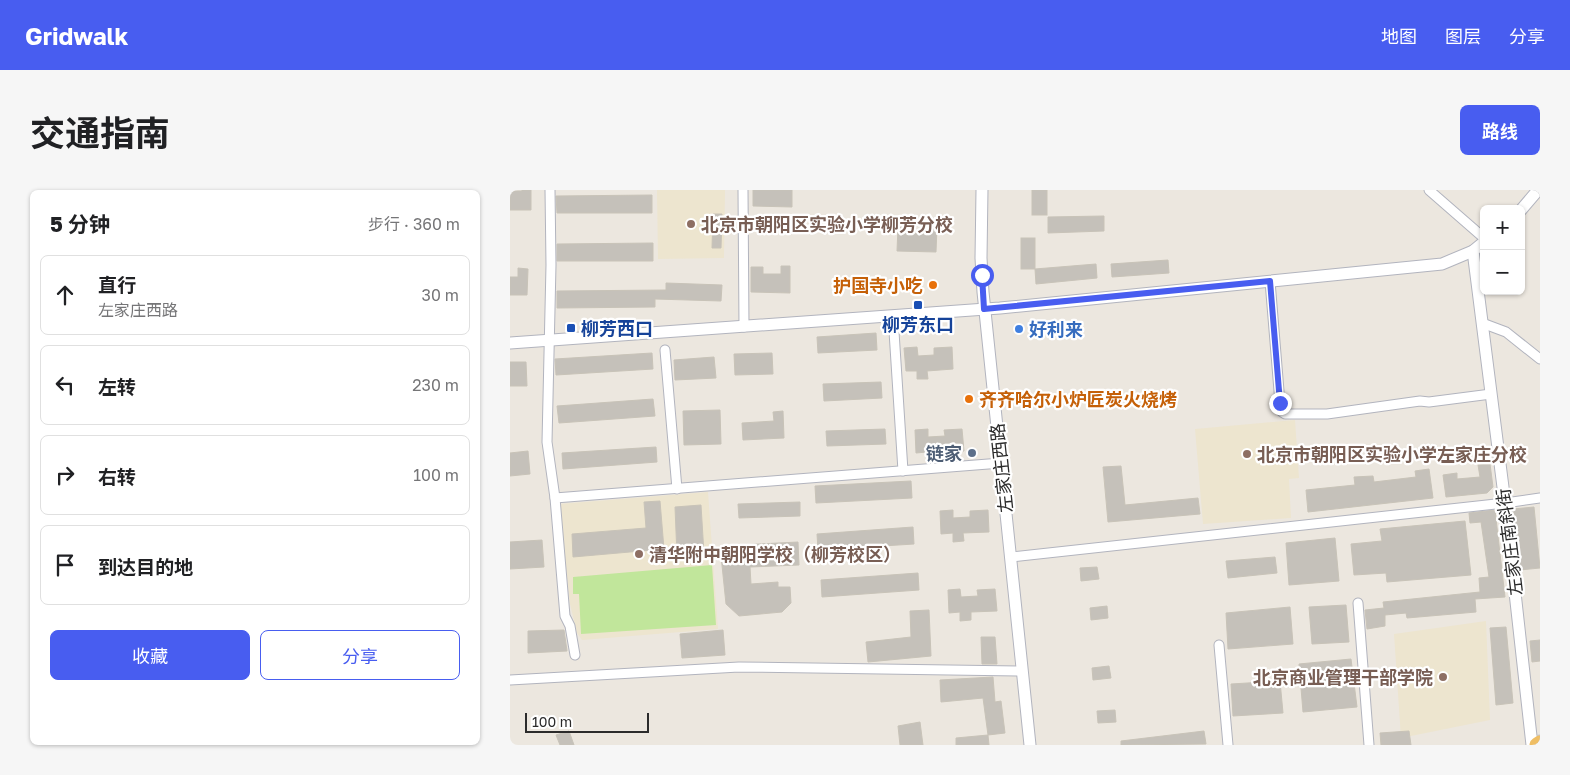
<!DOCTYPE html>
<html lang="zh">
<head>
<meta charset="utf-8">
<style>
	body { margin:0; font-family:"Golos Text","Noto Sans SC",sans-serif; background:#f6f6f6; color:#202124 }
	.controls { position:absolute; right:15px; top:15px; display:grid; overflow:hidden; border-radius:8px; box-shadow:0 1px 4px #0004 }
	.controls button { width:45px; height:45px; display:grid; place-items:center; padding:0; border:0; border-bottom:1px solid #e0e0e0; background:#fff; color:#202124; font:25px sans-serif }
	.scale { position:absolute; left:15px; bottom:12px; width:124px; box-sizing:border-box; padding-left:5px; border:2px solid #2b2b2b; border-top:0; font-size:14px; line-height:18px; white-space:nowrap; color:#2b2b2b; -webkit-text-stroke:4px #fff; paint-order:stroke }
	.stop { position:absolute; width:15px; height:15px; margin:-11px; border:4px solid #485df0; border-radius:50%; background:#fff }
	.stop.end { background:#485df0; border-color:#fff; box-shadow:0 1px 5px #0008 }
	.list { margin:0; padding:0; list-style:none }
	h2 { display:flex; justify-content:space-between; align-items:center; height:65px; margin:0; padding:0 20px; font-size:21px }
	h2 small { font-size:16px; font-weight:400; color:#757577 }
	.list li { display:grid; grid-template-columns:32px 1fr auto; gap:15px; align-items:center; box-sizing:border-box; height:80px; margin:0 10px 10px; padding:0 10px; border:1px solid #e0e0e0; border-radius:8px }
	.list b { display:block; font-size:19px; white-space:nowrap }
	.list p { margin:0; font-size:16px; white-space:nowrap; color:#757577 }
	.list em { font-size:16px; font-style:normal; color:#757577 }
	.actions { display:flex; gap:10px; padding:15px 20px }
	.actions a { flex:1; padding:11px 0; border:1px solid #485df0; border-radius:8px; text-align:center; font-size:18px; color:#485df0 }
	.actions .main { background:#485df0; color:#fff }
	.icon { flex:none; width:28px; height:28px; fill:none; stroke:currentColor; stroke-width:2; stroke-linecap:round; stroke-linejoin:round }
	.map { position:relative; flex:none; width:1030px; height:555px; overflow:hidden; border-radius:8px }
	header { display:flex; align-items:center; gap:30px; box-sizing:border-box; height:70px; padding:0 25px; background:#485df0; color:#fff }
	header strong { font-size:24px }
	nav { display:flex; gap:28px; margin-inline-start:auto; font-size:18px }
	.intro { display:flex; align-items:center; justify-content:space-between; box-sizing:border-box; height:120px; padding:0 30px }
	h1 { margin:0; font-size:35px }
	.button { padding:12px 22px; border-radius:8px; background:#485df0; color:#fff; font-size:18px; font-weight:700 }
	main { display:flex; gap:30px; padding:0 30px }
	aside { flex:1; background:#fff; border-radius:8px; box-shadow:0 1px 4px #0004 }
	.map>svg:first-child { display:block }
	.education { fill:#ede5cf }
	.pitch { fill:#c1e69b }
	.building { fill:#c5c1ba; stroke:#c8c3b8 }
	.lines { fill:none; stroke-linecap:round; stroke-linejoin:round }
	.minor-casing { stroke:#b2b4be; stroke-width:11 }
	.tertiary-casing { stroke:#b2b4be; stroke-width:13 }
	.trunk-casing { stroke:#c8c8c8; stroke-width:17 }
	.minor { stroke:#fff; stroke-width:9 }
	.tertiary { stroke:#fff; stroke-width:11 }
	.trunk { stroke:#efbe64; stroke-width:15 }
	.route { stroke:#485df0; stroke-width:6 }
	.education-dot { fill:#8d6e63; stroke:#fff; stroke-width:2 }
	.food-dot { fill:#e8710a; stroke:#fff; stroke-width:2 }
	.transit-dot { fill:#1a4fb4; stroke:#fff; stroke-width:2 }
	.shop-dot { fill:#3f7fe0; stroke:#fff; stroke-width:2 }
	.service-dot { fill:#5c6f8a; stroke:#fff; stroke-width:2 }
	.labels { text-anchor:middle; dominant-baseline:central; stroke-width:4.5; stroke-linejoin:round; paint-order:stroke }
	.education-label { font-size:18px; font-weight:bold; fill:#785e54; stroke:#fff; text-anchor:start }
	.food-label { font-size:18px; font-weight:bold; fill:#c56008; stroke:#fff; text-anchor:end }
	.transit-label { font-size:18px; font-weight:bold; fill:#164399; stroke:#fff }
	.shop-label { font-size:18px; font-weight:bold; fill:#366cbe; stroke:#fff; text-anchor:start }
	.service-label { font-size:18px; font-weight:bold; fill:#4e5e75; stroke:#fff; text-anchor:end }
	.street-label { font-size:18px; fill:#2b2b2b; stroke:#fff }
</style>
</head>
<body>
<header>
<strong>Gridwalk</strong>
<nav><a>地图</a><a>图层</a><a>分享</a></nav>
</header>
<div class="intro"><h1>交通指南</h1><a class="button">路线</a></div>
<main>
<aside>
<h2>5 分钟<small>步行 · 360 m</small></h2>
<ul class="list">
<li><svg class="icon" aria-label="ahead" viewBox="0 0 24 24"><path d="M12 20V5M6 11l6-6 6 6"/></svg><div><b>直行</b><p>左家庄西路</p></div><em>30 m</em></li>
<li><svg class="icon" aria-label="left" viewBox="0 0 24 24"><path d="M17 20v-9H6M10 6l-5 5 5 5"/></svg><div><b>左转</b></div><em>230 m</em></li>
<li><svg class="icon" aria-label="right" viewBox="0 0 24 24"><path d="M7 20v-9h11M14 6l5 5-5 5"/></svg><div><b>右转</b></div><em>100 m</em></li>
<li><svg class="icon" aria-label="arrive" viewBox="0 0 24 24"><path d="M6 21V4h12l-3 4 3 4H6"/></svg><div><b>到达目的地</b></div></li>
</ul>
<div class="actions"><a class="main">收藏</a><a>分享</a></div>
</aside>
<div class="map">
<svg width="1030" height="555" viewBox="0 0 1030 555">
	<rect width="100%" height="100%" fill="#ece7df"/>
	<g class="education">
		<path d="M147,0H215L214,68L148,69Z"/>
		<path d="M785,230L789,288L779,289L781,328L693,334L685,239Z"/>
		<path d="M198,302L208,439L72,450L67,443L60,414L49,314Z"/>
		<path d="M976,431L980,530L891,548L884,444Z"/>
	</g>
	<path class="pitch" d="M202,375L206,435L71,444L69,404H63V387Z"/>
	<g class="building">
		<path d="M12,0H21V20H0V1H12Z"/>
		<path d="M243,0H282V17L243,16Z"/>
		<rect x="522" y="0" width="15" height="25"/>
		<path d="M142,5V23H47L46,6Z"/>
		<path d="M203,24H212L211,58H202Z"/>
		<path d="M594,26V41L538,43V27Z"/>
		<path d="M417,35L427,36L426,62L387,61L388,37H399V43L417,44Z"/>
		<rect x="511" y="48" width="14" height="31"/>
		<path d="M143,53V71H47V54Z"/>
		<path d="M658,70L659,83L602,87L601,74Z"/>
		<path d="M586,74L587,88L526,94L525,79Z"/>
		<path d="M271,76H280V103L241,102V77H253V84H271Z"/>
		<path d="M8,78L18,79L17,105H0V87H8Z"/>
		<path d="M156,93L212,95L211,111L145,109V117L47,118V101L156,100Z"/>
		<path d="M366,143L367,160L308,163L307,147Z"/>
		<path d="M407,157L408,166L424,165V158L442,157L443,179L417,181L418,189H407V181H396L394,158Z"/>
		<path d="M142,163L143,179L46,185L45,169Z"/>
		<path d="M262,163L263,184L225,185L224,164Z"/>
		<path d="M204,167L206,188L165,190L164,170Z"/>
		<path d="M0,172H16L17,196H0Z"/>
		<path d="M371,192L372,208L314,211L313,194Z"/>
		<path d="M143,209L145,226L49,233L47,216Z"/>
		<path d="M210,220L211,254L174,255L173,221Z"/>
		<path d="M273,221L274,248L233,250L232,233L264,231L263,222Z"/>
		<path d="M375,239L376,254L317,256L316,241Z"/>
		<path d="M418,239V247L435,246L434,240L452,239L454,261L428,263V271H418L417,262L406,263L405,240Z"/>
		<path d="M146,257L147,272L53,279L52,263Z"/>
		<path d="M18,261L20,284L0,286V263Z"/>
		<path d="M980,274L983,297L977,303L936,307L933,285L947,283V289L970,287L968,275Z"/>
		<path d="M611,276L615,315L688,308L690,324L598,332L593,277Z"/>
		<path d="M919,279L923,308L798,322L796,300L845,295L844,287L863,286L864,292L906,287L905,281Z"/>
		<path d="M401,291L402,308L306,313L305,296Z"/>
		<path d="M150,311L154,359L63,367L62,344L136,338L134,312Z"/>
		<path d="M290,312V326L229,328L228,314Z"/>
		<path d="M191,315L194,364L167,366L165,317Z"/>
		<path d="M1024,317L1030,378L1010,380L1003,319Z"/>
		<path d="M443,320V328L460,327V321L478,320L479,342L453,343L454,351L443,352V343L431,344L430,321Z"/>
		<path d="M985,320L995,407L965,409L966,422L897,428L896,423L875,425V436L857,439L855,420L874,418L873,412L970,402L969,388L979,387L971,332L960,333L959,323Z"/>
		<path d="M955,331L961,385L877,392L876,383L844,385L841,354L872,351L870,339Z"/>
		<path d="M403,337L404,354L308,360L307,344Z"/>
		<path d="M825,348L829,391L779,395L776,353Z"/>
		<path d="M32,350L34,377L0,379V352Z"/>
		<path d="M288,352L289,375L240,377L241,394L268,392V397H280L281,413L272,422L229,426L216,414L210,356Z"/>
		<path d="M765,367L767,383L718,388L716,371Z"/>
		<path d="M587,377L589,389L571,391L570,378Z"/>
		<path d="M408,383L409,400L312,407L311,390Z"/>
		<path d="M450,399L451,407L468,406L467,400L485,399L487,421L461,422V430L450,431V422L439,423L438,400Z"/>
		<path d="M836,415L839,452L802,454L799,417Z"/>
		<path d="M597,416L598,428L581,430L580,418Z"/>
		<path d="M780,417L783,454L718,459L716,423Z"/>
		<path d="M419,420L421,466L358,472L356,452L401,447L400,421Z"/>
		<path d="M996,437L1003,513L986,515L980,438Z"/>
		<path d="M54,440L57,461L18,463V441Z"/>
		<path d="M213,440L215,465L172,468L170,444Z"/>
		<path d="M471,447H485L487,474H472Z"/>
		<path d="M1030,450V471L1022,472L1020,451Z"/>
		<path d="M841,469L847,517L793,522L789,474Z"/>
		<path d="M599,476L601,488L583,490L582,478Z"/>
		<path d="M483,487L485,512L491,511L495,543L478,545L473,508L431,512L430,490Z"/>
		<path d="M770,491L773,523L723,526L721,494Z"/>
		<path d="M605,520L606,532L588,533L587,521Z"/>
		<path d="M410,532L413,555H390L388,536Z"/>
		<path d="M59,541L64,555H50L46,545Z"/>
		<path d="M694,541L696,554L611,555V551Z"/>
		<path d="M899,541L901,555H871L870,543Z"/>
		<path d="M478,545L479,555H446V548Z"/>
	</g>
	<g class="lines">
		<defs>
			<g id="minor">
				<path d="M40,0L41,75L37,252L45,308L55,426L60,436L65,465"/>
				<path d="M233,0L234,137"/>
				<path d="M919,0L974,48"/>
				<path d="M760,91L770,213L772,222L775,224H817L910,211L919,212L981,204"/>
				<path d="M383,126L393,281"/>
				<path d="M972,133L996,142L1030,169"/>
				<path d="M155,160L167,299"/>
				<path d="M45,308L491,273"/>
				<path d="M501,367L995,313L1030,308"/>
				<path d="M848,413L859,555"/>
				<path d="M709,455L718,555"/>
				<path d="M0,490L229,477L512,481"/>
			</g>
			<g id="tertiary">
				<path d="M472,0L471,68L473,102L520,555"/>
				<path d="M1011,20L1028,0"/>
				<path d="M963,61L995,313L1022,555"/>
				<path d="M0,153L490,118L932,74L963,61L974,52"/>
			</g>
			<path id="trunk" d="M1027,555L1030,553"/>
		</defs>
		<use href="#minor" class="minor-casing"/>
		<use href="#tertiary" class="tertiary-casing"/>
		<use href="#trunk" class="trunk-casing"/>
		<use href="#minor" class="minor"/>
		<use href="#tertiary" class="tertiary"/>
		<use href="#trunk" class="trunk"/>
	</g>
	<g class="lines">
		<path class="route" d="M472,85L474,119L760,91L770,213"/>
	</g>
	<g class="education-dot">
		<circle cx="181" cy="34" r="5"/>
		<circle cx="737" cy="264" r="5"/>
		<circle cx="129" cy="364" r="5"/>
		<circle cx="933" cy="487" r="5"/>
	</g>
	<g class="food-dot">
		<circle cx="423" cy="95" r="5"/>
		<circle cx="459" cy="209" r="5"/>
	</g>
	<g class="transit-dot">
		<rect x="403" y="110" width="10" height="10" rx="2.5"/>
		<rect x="56" y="133" width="10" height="10" rx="2.5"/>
	</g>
	<circle class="shop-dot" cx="509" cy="139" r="5"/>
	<circle class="service-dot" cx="462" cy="263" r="5"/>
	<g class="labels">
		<g class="education-label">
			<text x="191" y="34">北京市朝阳区实验小学柳芳分校</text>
			<text x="747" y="264">北京市朝阳区实验小学左家庄分校</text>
			<text x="139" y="364">清华附中朝阳学校（柳芳校区）</text>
			<text x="923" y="487" text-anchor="end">北京商业管理干部学院</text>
		</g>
		<g class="food-label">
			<text x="413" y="95">护国寺小吃</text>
			<text x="469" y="209" text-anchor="start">齐齐哈尔小炉匠炭火烧烤</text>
		</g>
		<g class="transit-label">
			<text x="408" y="134">柳芳东口</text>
			<text x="71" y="138" text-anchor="start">柳芳西口</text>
		</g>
		<g class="shop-label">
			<text x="519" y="139">好利来</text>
		</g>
		<g class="service-label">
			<text x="452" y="263">链家</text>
		</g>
		<g class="street-label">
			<text transform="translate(491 278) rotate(-96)">左家庄西路</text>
			<text transform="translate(999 352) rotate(-97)">左家庄南斜街</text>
		</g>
	</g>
</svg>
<div class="controls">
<button>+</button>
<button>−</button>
</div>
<div class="scale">100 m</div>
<div class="stop" style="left:472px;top:85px"></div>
<div class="stop end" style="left:770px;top:213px"></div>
</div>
</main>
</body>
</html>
